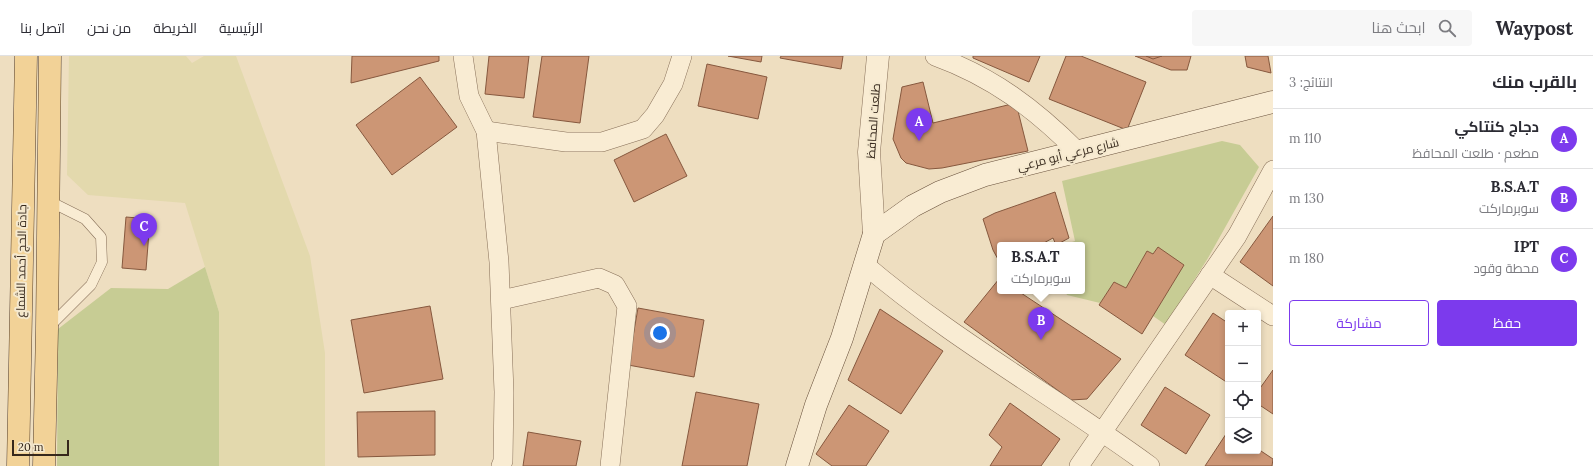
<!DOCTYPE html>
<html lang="ar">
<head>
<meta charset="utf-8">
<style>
	body { margin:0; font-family:Lora,Cairo,serif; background:#f7f7f7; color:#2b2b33; direction:rtl }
	.controls { position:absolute; right:12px; bottom:12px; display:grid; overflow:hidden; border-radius:4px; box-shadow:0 2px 6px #0003 }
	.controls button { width:36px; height:36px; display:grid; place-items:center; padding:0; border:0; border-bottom:1px solid #e1e1e2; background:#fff; color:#2b2b33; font:20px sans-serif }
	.scale { position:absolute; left:12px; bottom:10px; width:57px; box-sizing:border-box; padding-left:4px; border:2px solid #36281c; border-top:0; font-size:11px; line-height:14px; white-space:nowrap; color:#36281c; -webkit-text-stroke:3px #f5e9cf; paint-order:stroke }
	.you { position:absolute; left:660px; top:277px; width:14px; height:14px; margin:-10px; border:3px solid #fff; border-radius:50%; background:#1a73e8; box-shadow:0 0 0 6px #1a73e833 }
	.badge { display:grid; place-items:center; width:26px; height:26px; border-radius:50%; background:#7c3aed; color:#fff; font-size:13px; font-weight:700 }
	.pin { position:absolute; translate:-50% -33px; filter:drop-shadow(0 1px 2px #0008) }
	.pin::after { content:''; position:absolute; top:21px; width:14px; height:12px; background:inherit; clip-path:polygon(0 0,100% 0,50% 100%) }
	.popup { position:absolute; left:997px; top:186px; width:88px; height:52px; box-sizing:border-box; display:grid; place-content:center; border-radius:4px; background:#fff; filter:drop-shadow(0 1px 3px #0005); font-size:13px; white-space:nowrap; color:#7c7c81 }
	.popup b { font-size:15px; color:#2b2b33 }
	.popup::after { content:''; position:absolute; left:50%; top:100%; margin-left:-8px; border:8px solid transparent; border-top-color:#fff }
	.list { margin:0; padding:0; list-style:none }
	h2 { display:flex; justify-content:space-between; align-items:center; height:52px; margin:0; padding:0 16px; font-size:17px }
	h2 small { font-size:13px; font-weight:400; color:#7c7c81 }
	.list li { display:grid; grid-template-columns:26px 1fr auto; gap:12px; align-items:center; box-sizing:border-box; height:60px; padding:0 16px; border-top:1px solid #e1e1e2 }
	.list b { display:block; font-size:15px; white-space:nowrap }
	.list p { margin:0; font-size:13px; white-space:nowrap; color:#7c7c81 }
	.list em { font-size:13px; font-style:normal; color:#7c7c81 }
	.actions { display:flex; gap:8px; padding:12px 16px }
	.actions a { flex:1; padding:9px 0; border:1px solid #7c3aed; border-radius:4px; text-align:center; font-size:14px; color:#7c3aed }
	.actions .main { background:#7c3aed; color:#fff }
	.icon { flex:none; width:22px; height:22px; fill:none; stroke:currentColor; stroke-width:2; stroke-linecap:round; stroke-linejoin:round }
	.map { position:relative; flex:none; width:1273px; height:410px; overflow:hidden; direction:ltr }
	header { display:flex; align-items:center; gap:24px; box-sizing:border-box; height:56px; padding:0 20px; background:#fff; border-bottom:1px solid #e1e1e2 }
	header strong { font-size:19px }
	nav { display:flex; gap:22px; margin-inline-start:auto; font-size:14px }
	.search { width:280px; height:36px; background:#f7f7f7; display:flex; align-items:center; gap:10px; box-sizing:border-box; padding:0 14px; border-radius:4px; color:#7c7c81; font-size:15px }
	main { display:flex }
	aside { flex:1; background:#fff }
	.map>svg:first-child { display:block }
	.farmland { fill:#e3d9ad }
	.green { fill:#c7cc94 }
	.building { fill:#cc9675; stroke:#86583e }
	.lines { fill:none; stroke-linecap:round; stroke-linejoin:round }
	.service-casing { stroke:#876f58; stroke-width:11 }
	.minor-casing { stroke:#876f58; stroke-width:20 }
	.tertiary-casing { stroke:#876f58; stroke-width:23 }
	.secondary-casing { stroke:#68503b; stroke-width:23 }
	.primary-casing { stroke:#543e2c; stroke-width:23 }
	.service { stroke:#f9ecd3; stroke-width:10 }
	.minor { stroke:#f9ecd3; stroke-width:19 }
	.tertiary { stroke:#f9ecd3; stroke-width:22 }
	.secondary { stroke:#f9ecd3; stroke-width:22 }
	.primary { stroke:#f2d297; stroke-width:22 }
	.labels { text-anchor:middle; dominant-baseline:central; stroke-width:4; stroke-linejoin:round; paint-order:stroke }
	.street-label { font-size:12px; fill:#36281c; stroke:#f5e9cf }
</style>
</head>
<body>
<header>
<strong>Waypost</strong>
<div class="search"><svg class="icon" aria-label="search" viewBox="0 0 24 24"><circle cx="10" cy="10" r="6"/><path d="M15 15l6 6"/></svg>ابحث هنا</div>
<nav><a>الرئيسية</a><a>الخريطة</a><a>من نحن</a><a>اتصل بنا</a></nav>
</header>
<main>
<aside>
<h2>بالقرب منك<small>النتائج: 3</small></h2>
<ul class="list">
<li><span class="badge">A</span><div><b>دجاج كنتاكي</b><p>مطعم · طلعت المحافظ</p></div><em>110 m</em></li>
<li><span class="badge">B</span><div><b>B.S.A.T</b><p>سوبرماركت</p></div><em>130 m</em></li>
<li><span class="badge">C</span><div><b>IPT</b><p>محطة وقود</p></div><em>180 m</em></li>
</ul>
<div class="actions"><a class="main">حفظ</a><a>مشاركة</a></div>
</aside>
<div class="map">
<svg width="1273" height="410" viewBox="0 0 1273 410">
	<rect width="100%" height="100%" fill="#eedec0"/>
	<path class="farmland" d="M69,0H186L192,7L204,0H236L310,200L325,297V410H219V256L185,147L88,139L67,119Z"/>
	<g class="green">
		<path d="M1222,85L1240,89L1259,111L1208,202L1166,269L1153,260L1184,209L1158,192L1153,198L1147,195L1126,232L1114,226L1100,247L1067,239L1065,235H1082V189H1063L1075,185L1062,125Z"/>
		<path d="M205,211L219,256V410H57L58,273L111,232L168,233Z"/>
	</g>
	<g class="building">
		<path d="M352,0H439V5L351,27Z"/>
		<path d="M489,0H529L524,42L485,38Z"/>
		<path d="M542,0H589L580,67L533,61Z"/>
		<path d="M728,0H762L761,6Z"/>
		<path d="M781,0H843L841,13L780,2Z"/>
		<path d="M973,0H1040L1029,26L973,2Z"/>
		<path d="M1066,0H1081L1146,26L1127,74L1049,43Z"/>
		<path d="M1135,0H1191L1187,14H1171Z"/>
		<path d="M1146,0H1162L1153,3Z"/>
		<path d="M1245,0H1268L1271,17L1247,11Z"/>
		<path d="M707,8L767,21L758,63L698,50Z"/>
		<path d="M420,21L457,71L392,119L356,69Z"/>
		<path d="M923,26L933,67L1016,47L1028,95L942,112L929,113L906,107L901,102L893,83L902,31Z"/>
		<path d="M666,78L687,120L634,146L614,104Z"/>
		<path d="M1055,136L1069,182L1056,189L1053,182L1040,189H1000V207L993,194L983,163L995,157Z"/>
		<path d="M1273,160V230L1240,206Z"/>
		<path d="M126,161L150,163L146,214L122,212Z"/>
		<path d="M1158,191L1184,209L1142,278L1099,249L1114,226L1126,232L1147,195L1153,198Z"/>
		<path d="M999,223L1000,235H1018L1121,303L1087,343L1071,344L964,266Z"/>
		<path d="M430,250L443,323L364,337L351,264Z"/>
		<path d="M638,252L704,264L694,321L628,309Z"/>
		<path d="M880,253L943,295L901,358L848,324Z"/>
		<path d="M1213,257L1228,267V327L1185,299Z"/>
		<path d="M1273,314V358L1258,348V335Z"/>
		<path d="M1165,331L1210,359L1186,398L1141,369Z"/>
		<path d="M696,336L759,348L747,410H682Z"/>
		<path d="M1010,347L1060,383L1041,410H990L1002,391L989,379Z"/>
		<path d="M849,349L889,375L866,410H832L816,398Z"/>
		<path d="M435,355V399L358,401L357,356Z"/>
		<path d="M1228,375V395H1258V393L1273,403L1272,410H1205Z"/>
		<path d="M528,376L581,385L576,410H523Z"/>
	</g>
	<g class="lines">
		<defs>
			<path id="service" d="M49,145L85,163L101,181L102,206L91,229L49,271"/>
			<g id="minor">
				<path d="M463,0L469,40L486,75L499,206L504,336L503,405L501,410"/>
				<path d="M935,0C993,21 1035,53 1078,96"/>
				<path d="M486,75L566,86H602L643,73L655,59L673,28L682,0"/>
				<path d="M864,208C953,284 1056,341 1150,410"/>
				<path d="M1210,219L1273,260"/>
				<path d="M501,244L599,222L615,229L627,250L610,410"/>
				<path d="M1079,410L1237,180L1273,114"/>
			</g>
			<path id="tertiary" d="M874,178L869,96L878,0"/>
			<path id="secondary" d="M797,410L816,349L842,282L874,178L913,150L940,136L985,119L1273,46"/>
			<g id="primary">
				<path d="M18,410L26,0"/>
				<path d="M44,410L47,273L50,0"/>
			</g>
		</defs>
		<use href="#service" class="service-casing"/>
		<use href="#minor" class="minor-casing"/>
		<use href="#tertiary" class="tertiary-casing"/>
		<use href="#secondary" class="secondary-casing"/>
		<use href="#primary" class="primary-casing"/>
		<use href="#service" class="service"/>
		<use href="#minor" class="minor"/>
		<use href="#tertiary" class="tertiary"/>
		<use href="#secondary" class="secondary"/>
		<use href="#primary" class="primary"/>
	</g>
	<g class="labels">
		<g class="street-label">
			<text transform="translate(873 65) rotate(-86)">طلعت المحافظ</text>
			<text transform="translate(1068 98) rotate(-14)">شارع مرعي أبو مرعي</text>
			<text transform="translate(21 205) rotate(-89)">جادة الحج أحمد الشماع</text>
		</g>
	</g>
</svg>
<div class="controls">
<button>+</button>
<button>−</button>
<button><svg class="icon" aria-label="locate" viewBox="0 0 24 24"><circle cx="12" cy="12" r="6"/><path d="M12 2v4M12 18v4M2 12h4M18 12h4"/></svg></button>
<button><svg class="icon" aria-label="layers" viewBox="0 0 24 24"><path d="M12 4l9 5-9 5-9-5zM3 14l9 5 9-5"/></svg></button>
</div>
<div class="scale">20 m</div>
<div class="you"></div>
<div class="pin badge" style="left:919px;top:85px">A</div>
<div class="pin badge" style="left:1041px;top:284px">B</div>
<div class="popup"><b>B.S.A.T</b>سوبرماركت</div>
<div class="pin badge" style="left:144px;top:190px">C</div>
</div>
</main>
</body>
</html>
